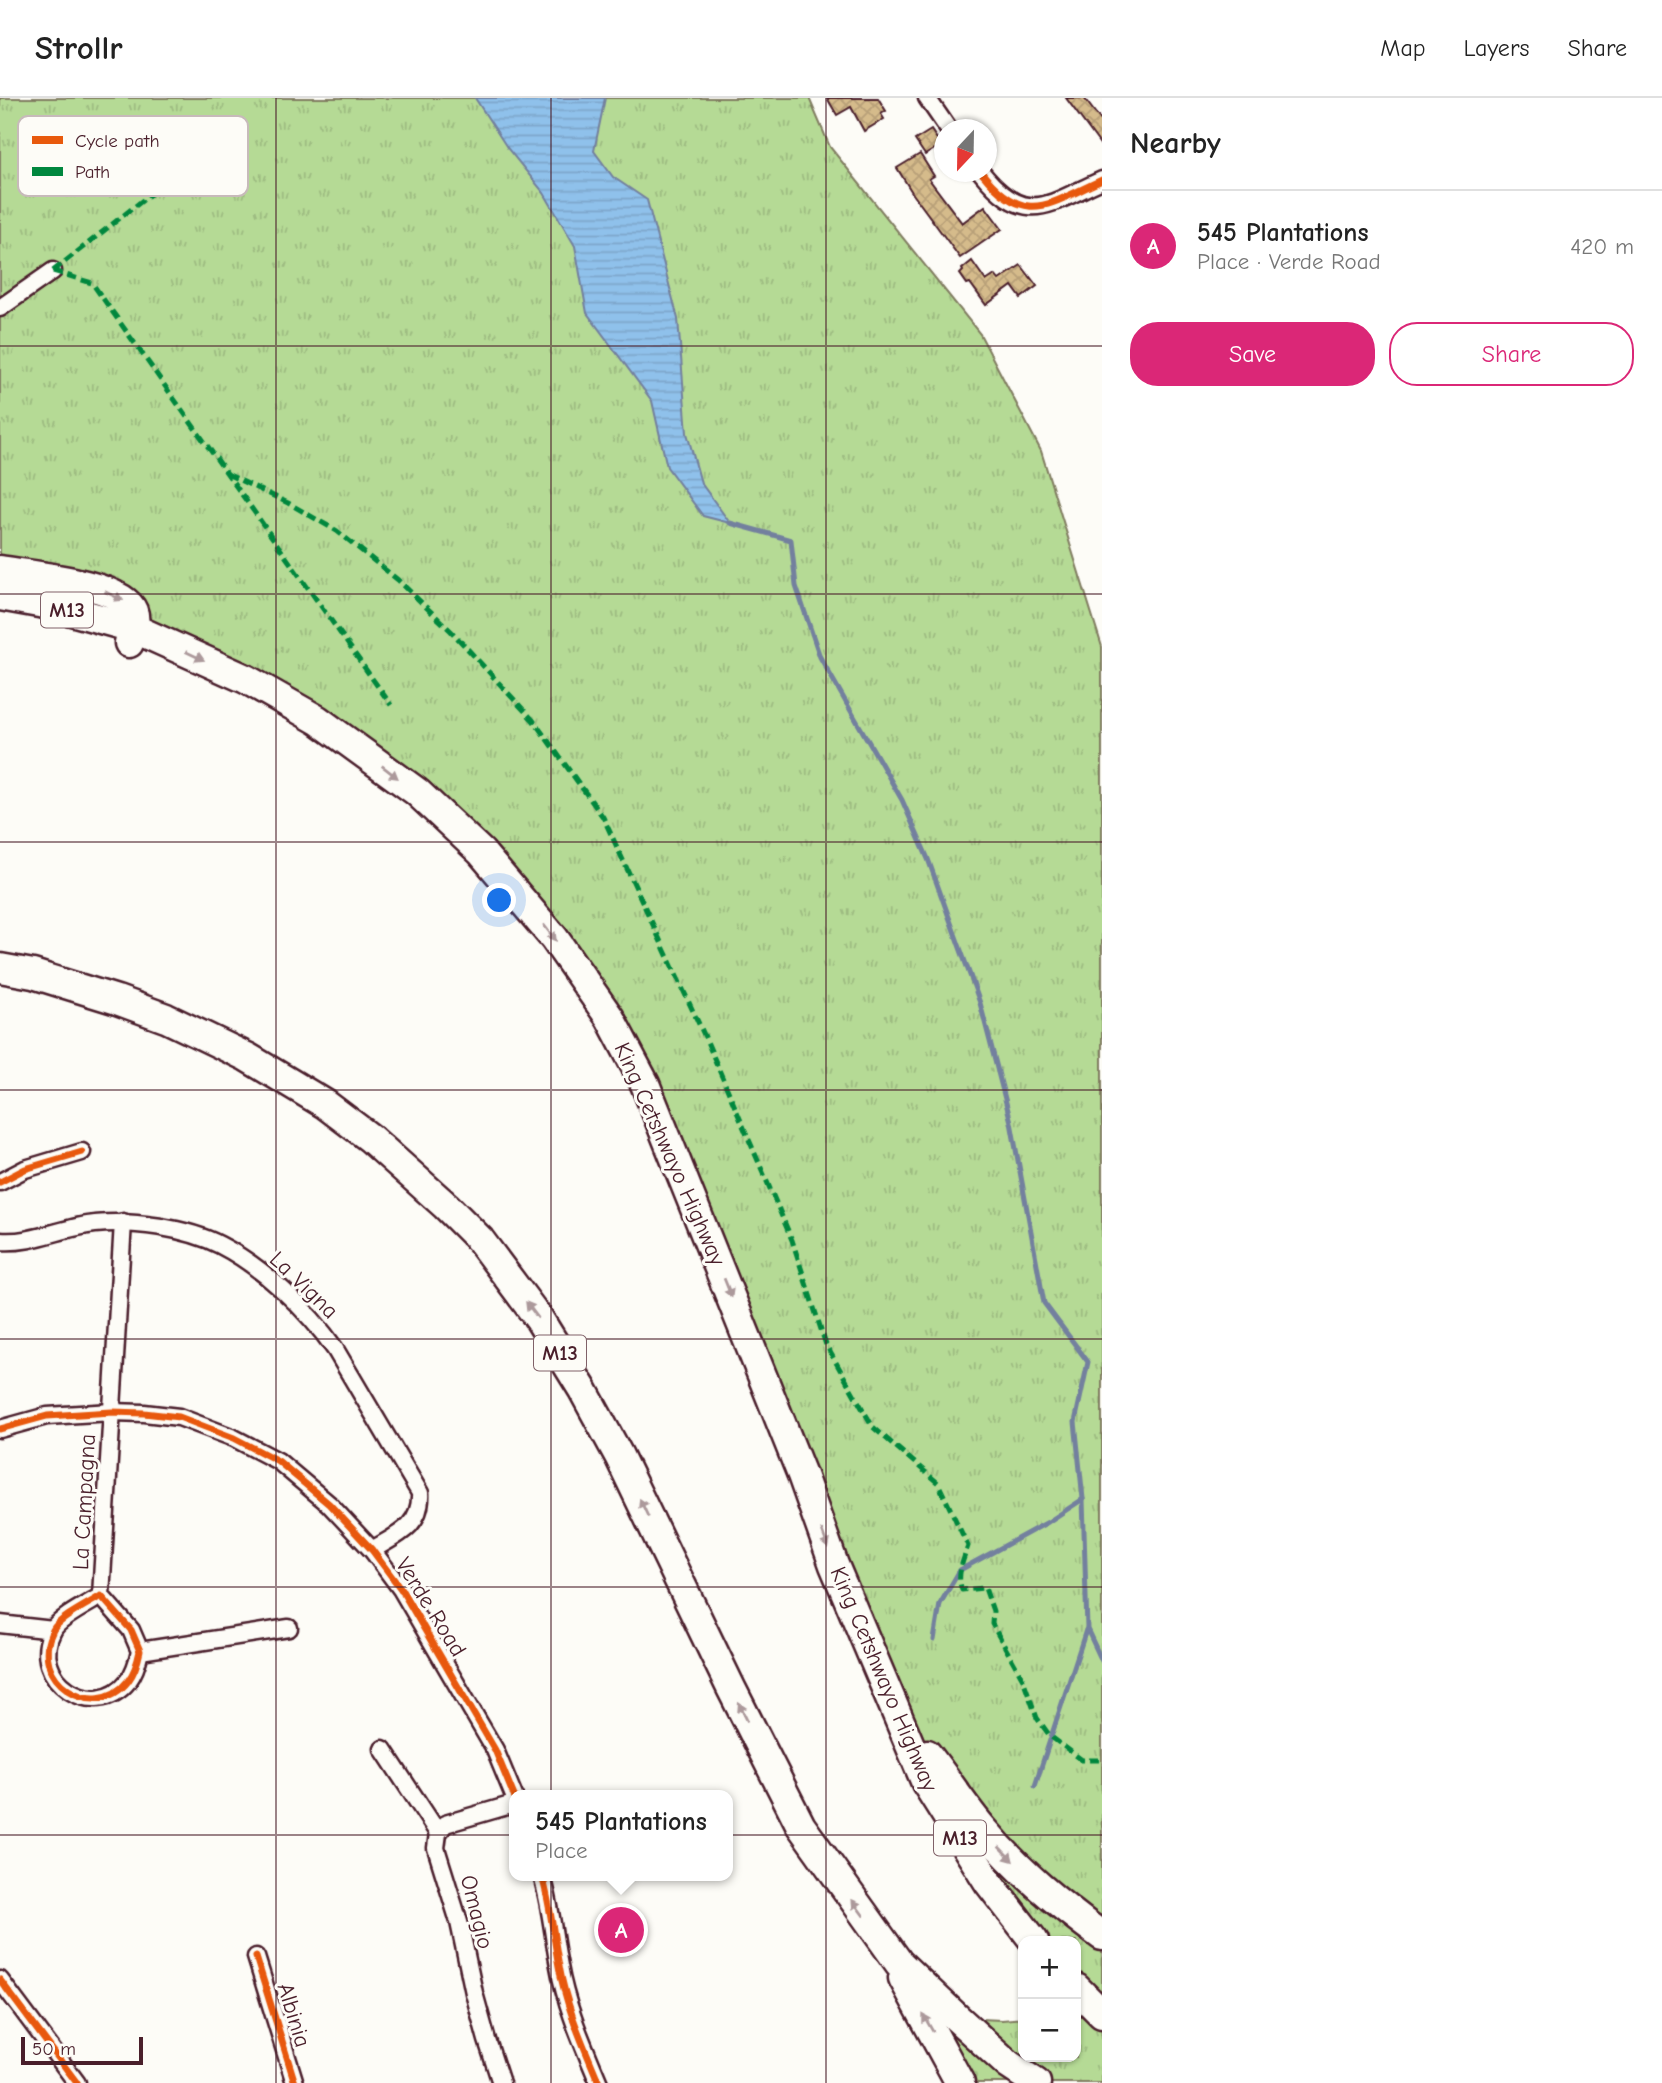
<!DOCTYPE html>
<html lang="en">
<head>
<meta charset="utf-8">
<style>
	body { margin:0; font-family:"Comic Neue",sans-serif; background:#f2f2f2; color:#222 }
	.controls { position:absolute; right:21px; bottom:21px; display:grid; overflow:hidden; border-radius:14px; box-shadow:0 2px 5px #0004 }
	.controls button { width:63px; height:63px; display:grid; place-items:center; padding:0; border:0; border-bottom:2px solid #e0e0e0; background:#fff; color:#222; font:35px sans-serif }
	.compass { position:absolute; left:934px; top:21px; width:63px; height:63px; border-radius:50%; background:#fff; box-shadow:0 2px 5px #0004; rotate:202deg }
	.scale { position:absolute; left:21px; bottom:18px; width:122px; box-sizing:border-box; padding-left:7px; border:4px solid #4a1f2b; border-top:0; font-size:19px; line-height:24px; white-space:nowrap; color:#4a1f2b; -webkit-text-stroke:5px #fdfcf7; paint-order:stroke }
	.you { position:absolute; left:500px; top:803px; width:24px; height:24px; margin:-18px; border:5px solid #fff; border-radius:50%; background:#1a73e8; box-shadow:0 0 0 10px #1a73e833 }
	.badge { display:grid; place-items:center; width:46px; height:46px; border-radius:50%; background:#db2777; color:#fff; font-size:23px; font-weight:700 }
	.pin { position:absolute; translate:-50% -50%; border:4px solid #fff; box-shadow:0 2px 7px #0006 }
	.popup { position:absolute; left:509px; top:1692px; width:224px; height:91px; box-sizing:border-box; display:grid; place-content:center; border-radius:14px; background:#fff; filter:drop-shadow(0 2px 5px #0005); font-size:23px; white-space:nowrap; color:#767676 }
	.popup b { font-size:26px; color:#222 }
	.popup::after { content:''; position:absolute; left:50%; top:100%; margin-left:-14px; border:14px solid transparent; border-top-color:#fff }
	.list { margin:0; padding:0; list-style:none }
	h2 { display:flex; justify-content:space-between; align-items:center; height:91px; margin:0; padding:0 28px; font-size:30px }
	h2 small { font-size:23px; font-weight:400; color:#767676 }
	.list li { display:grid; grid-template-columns:46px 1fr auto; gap:21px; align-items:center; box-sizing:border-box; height:112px; padding:0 28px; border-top:2px solid #e0e0e0 }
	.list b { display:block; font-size:26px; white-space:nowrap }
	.list p { margin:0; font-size:23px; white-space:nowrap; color:#767676 }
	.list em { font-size:23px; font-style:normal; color:#767676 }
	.actions { display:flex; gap:14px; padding:21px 28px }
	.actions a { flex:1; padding:16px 0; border:2px solid #db2777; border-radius:28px; text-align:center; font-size:24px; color:#db2777 }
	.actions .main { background:#db2777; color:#fff }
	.map { position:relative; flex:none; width:1102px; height:1985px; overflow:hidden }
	header { display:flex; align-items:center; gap:42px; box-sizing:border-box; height:98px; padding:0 35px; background:#fff; border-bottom:2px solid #e0e0e0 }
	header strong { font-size:33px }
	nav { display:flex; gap:38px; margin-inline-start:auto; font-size:24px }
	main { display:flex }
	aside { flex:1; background:#fff }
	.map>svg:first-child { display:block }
	.grass { fill:url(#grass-tufts); stroke:#807c60; stroke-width:2 }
	.forest { fill:url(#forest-crowns); stroke:#807c60; stroke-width:2 }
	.water { fill:url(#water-rules); stroke:#73809e; stroke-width:2 }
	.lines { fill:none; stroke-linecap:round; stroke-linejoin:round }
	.stream { stroke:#73809e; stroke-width:5 }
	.building { fill:url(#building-cross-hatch); stroke:#4a1f2b; stroke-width:2 }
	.minor-casing { stroke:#4a1f2b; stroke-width:21 }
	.motorway-casing { stroke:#4a1f2b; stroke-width:33 }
	.minor { stroke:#fdfcf7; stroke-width:16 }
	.motorway { stroke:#fdfcf7; stroke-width:28 }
	.quiet { stroke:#00873e; stroke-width:5; stroke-dasharray:10 5; stroke-linecap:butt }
	.cycleway-casing { stroke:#fdfcf7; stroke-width:11 }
	.cycleway { stroke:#e8590c; stroke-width:7 }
	.oneway { fill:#ac999b }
	.grid { fill:none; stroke:#4a1f2b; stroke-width:2; stroke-opacity:0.55 }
	.labels { text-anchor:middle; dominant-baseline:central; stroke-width:6; stroke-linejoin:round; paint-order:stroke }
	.shield { fill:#fdfcf7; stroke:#806168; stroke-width:2 }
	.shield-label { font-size:21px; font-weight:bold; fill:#4a1f2b }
	.street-label { font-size:23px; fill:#4a1f2b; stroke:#fdfcf7 }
	.key { fill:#fdfcf7; stroke:#c7baba; stroke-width:2 }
	.key-label { font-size:19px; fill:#4a1f2b }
</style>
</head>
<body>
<header>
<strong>Strollr</strong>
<nav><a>Map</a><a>Layers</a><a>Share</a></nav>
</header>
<main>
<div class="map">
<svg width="1102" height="1985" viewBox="0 0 1102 1985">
	<defs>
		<pattern id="grass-tufts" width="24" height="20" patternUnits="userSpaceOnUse" patternTransform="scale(1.75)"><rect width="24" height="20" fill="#b5da95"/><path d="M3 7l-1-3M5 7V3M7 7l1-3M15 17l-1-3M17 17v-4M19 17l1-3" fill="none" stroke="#9dbb81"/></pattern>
		<pattern id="forest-crowns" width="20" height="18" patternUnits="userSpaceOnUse" patternTransform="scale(1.75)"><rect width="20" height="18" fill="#b5da95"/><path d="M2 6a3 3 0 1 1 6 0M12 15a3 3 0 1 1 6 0" fill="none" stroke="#9dbb81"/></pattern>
		<pattern id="water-rules" width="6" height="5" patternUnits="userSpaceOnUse" patternTransform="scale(1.75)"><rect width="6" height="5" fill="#8fc1eb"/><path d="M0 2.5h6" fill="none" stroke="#7da5ca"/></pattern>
		<pattern id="building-cross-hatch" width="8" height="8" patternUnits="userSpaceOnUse" patternTransform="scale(1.75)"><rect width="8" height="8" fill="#d5bb8b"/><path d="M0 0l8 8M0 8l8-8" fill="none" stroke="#b8a078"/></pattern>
	</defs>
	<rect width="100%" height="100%" fill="#fdfcf7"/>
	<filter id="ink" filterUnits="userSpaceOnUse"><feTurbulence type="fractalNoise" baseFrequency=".0143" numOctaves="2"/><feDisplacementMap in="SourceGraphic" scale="14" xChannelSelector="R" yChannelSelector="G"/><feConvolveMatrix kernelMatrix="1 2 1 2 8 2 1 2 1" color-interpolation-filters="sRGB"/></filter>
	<g filter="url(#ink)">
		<path class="grass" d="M0,0H809L830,49L980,236L1041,353L1102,549V1985H1036L957,1920L1002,1922L1023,1920V1959H1076V1843H1034L945,1717L645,986L481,754L246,581L0,498Z"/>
		<path class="forest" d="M905,1885L1036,1985H960Z"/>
		<path class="water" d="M475,0H605L594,53L613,79L647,102L678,221L687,335L701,385L730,425L703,418L667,369L652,303L587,215L575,148L544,95L508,51Z"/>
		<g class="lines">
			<g class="stream">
				<path d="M730,425L791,442L796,488L820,559L902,702L928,761L980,905L1011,1024L1044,1205L1088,1264L1075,1324L1083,1401L1087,1531L1102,1563"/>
				<path d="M934,1542L940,1506L960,1472L1048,1424L1083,1401"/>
				<path d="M1035,1688L1086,1532"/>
			</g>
		</g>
		<g class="building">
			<path d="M827,0H878L886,13L881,16L884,21L864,33L851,9L837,17Z"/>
			<path d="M1066,0H1084L1102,24V49Z"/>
			<path d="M931,32L941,47L925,57L915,42Z"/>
			<path d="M920,56L934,78L929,81L962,125L985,108L1002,131L960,160L913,96L897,70Z"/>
			<path d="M972,163L986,183L995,177L999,182L1021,167L1037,188L1021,200L1012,188L986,207L970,185L967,186L960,176L963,173L962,171Z"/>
			<path d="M633,1815L640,1842L610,1848L602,1822Z"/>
		</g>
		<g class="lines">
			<defs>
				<g id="minor">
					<path d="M927,0L949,32"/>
					<path d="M981,74C1026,130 1048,106 1102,82"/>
					<path d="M0,210L53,173"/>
					<path d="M0,1084L25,1071L82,1054"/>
					<path d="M0,1143C32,1146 63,1129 95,1126C132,1122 187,1130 220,1147C263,1169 308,1212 335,1251L420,1395C422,1428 397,1437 372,1452"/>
					<path d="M0,1331L47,1318L112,1314L144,1315L179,1319L234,1340L278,1363L329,1406L372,1452L401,1491L495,1652L514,1698"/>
					<path d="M101,1498L123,1124"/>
					<path d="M101,1498L131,1532L140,1553C138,1563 135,1574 128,1583C95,1625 27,1582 53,1532C59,1520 90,1505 101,1498Z"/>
					<path d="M0,1526L53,1532"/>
					<path d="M140,1553L289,1530"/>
					<path d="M383,1651L438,1735"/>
					<path d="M542,1778C551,1808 553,1837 559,1868C566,1909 583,1946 599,1985"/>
					<path d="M256,1859L295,1985"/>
					<path d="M0,1882L77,1985"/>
					<path d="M501,1985L487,1942L474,1895L459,1824L436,1750L438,1735L445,1726L514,1706"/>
				</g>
				<g id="motorway">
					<path d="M0,472C28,477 122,485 133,513C137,523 131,535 129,545"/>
					<path d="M0,498L50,507L133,530L246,581L318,622L417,694L481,754L554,840L610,920L645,986L802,1377L834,1467L926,1685L989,1785L1034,1843"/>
					<path d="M0,870L33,876L117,902L166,920L247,959L325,1006L370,1040L446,1108L480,1142L539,1221L583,1292L619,1358L731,1590L801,1728L899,1865L957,1920L1009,1967L1036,1985"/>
					<path d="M927,1656C947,1681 964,1709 985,1733C1019,1774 1060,1807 1102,1838"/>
					<path d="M903,1880L960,1985"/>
					<path d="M1076,1890L1102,1916"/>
				</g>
			</defs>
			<use href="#minor" class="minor-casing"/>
			<use href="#motorway" class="motorway-casing"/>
			<use href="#minor" class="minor"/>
			<use href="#motorway" class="motorway"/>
			<g class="quiet">
				<path d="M53,173L92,185L391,607"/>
				<path d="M53,173L229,34"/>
				<path d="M227,376L288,405L337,433L398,482L451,533L533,622L603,719L705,939L792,1142L826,1247L873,1329L938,1385L968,1448C963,1463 956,1477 962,1492L985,1490L993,1513L992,1526L1023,1581L1037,1620L1050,1638L1082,1662H1102"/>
			</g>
			<defs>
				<g id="cycleway">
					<path d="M981,74C1026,130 1048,106 1102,82"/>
					<path d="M0,1084L25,1071L82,1054"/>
					<path d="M0,1331L47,1318L112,1314L144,1315L179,1319L234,1340L278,1363L329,1406L372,1452L401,1491L495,1652L514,1698"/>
					<path d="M101,1498L131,1532L140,1553C138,1563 135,1574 128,1583C95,1625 27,1582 53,1532C59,1520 90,1505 101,1498Z"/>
					<path d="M542,1778C551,1808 553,1837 559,1868C566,1909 583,1946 599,1985"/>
					<path d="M256,1859L295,1985"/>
					<path d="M0,1882L77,1985"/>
				</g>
			</defs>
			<use href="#cycleway" class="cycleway-casing"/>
			<use href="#cycleway" class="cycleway"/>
		</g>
		<defs><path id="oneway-solid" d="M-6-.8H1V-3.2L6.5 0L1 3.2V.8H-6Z" transform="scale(1.75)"/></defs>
		<g class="oneway">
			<use href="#oneway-solid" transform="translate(114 498) rotate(25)"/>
			<use href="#oneway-solid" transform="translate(195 558) rotate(25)"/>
			<use href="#oneway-solid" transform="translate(390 674) rotate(38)"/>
			<use href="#oneway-solid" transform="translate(550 835) rotate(52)"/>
			<use href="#oneway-solid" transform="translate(728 1190) rotate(68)"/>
			<use href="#oneway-solid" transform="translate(532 1212) rotate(-127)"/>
			<use href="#oneway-solid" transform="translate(644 1410) rotate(-115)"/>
			<use href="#oneway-solid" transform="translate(825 1441) rotate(70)"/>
			<use href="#oneway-solid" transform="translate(743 1614) rotate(-116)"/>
			<use href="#oneway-solid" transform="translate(1006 1756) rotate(46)"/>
			<use href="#oneway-solid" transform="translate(858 1810) rotate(-126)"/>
			<use href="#oneway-solid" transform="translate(928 1925) rotate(-120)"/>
		</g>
	</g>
	<path class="grid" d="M276,0V1985M551,0V1985M826,0V1985M0,248H1102M0,496H1102M0,744H1102M0,992H1102M0,1241H1102M0,1489H1102M0,1737H1102"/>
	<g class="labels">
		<g class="shield">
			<rect x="41" y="494.5" width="52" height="35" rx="5"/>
			<rect x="534" y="1237.5" width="52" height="35" rx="5"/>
			<rect x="934" y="1722.5" width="52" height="35" rx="5"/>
		</g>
		<g class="shield-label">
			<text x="67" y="512">M13</text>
			<text x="560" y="1255">M13</text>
			<text x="960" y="1740">M13</text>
		</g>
		<g class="street-label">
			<text transform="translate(670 1056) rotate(66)">King Cetshwayo Highway</text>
			<text transform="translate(304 1187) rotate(44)">La Vigna</text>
			<text transform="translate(84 1404) rotate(-87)">La Campagna</text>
			<text transform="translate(431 1509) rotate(58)">Verde Road</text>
			<text transform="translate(884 1581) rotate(67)">King Cetshwayo Highway</text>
			<text transform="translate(477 1814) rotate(76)">Omagio</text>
			<text transform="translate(294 1917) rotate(73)">Albinia</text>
		</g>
	</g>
	<rect x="18" y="18" width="230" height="80" rx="10" class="key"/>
	<rect x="32" y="38" width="31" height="8" fill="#e8590c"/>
	<rect x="32" y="69" width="31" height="9" fill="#00873e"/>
	<g class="key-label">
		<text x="75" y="49">Cycle path</text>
		<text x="75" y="80">Path</text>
	</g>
</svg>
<div class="controls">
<button>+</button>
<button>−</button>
</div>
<svg class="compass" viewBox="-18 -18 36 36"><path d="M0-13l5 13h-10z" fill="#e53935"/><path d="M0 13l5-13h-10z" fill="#767676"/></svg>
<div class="scale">50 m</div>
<div class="you"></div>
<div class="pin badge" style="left:621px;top:1832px">A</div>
<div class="popup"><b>545 Plantations</b>Place</div>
</div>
<aside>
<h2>Nearby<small></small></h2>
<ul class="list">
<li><span class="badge">A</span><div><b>545 Plantations</b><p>Place · Verde Road</p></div><em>420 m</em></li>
</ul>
<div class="actions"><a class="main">Save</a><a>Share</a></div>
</aside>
</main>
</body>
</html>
